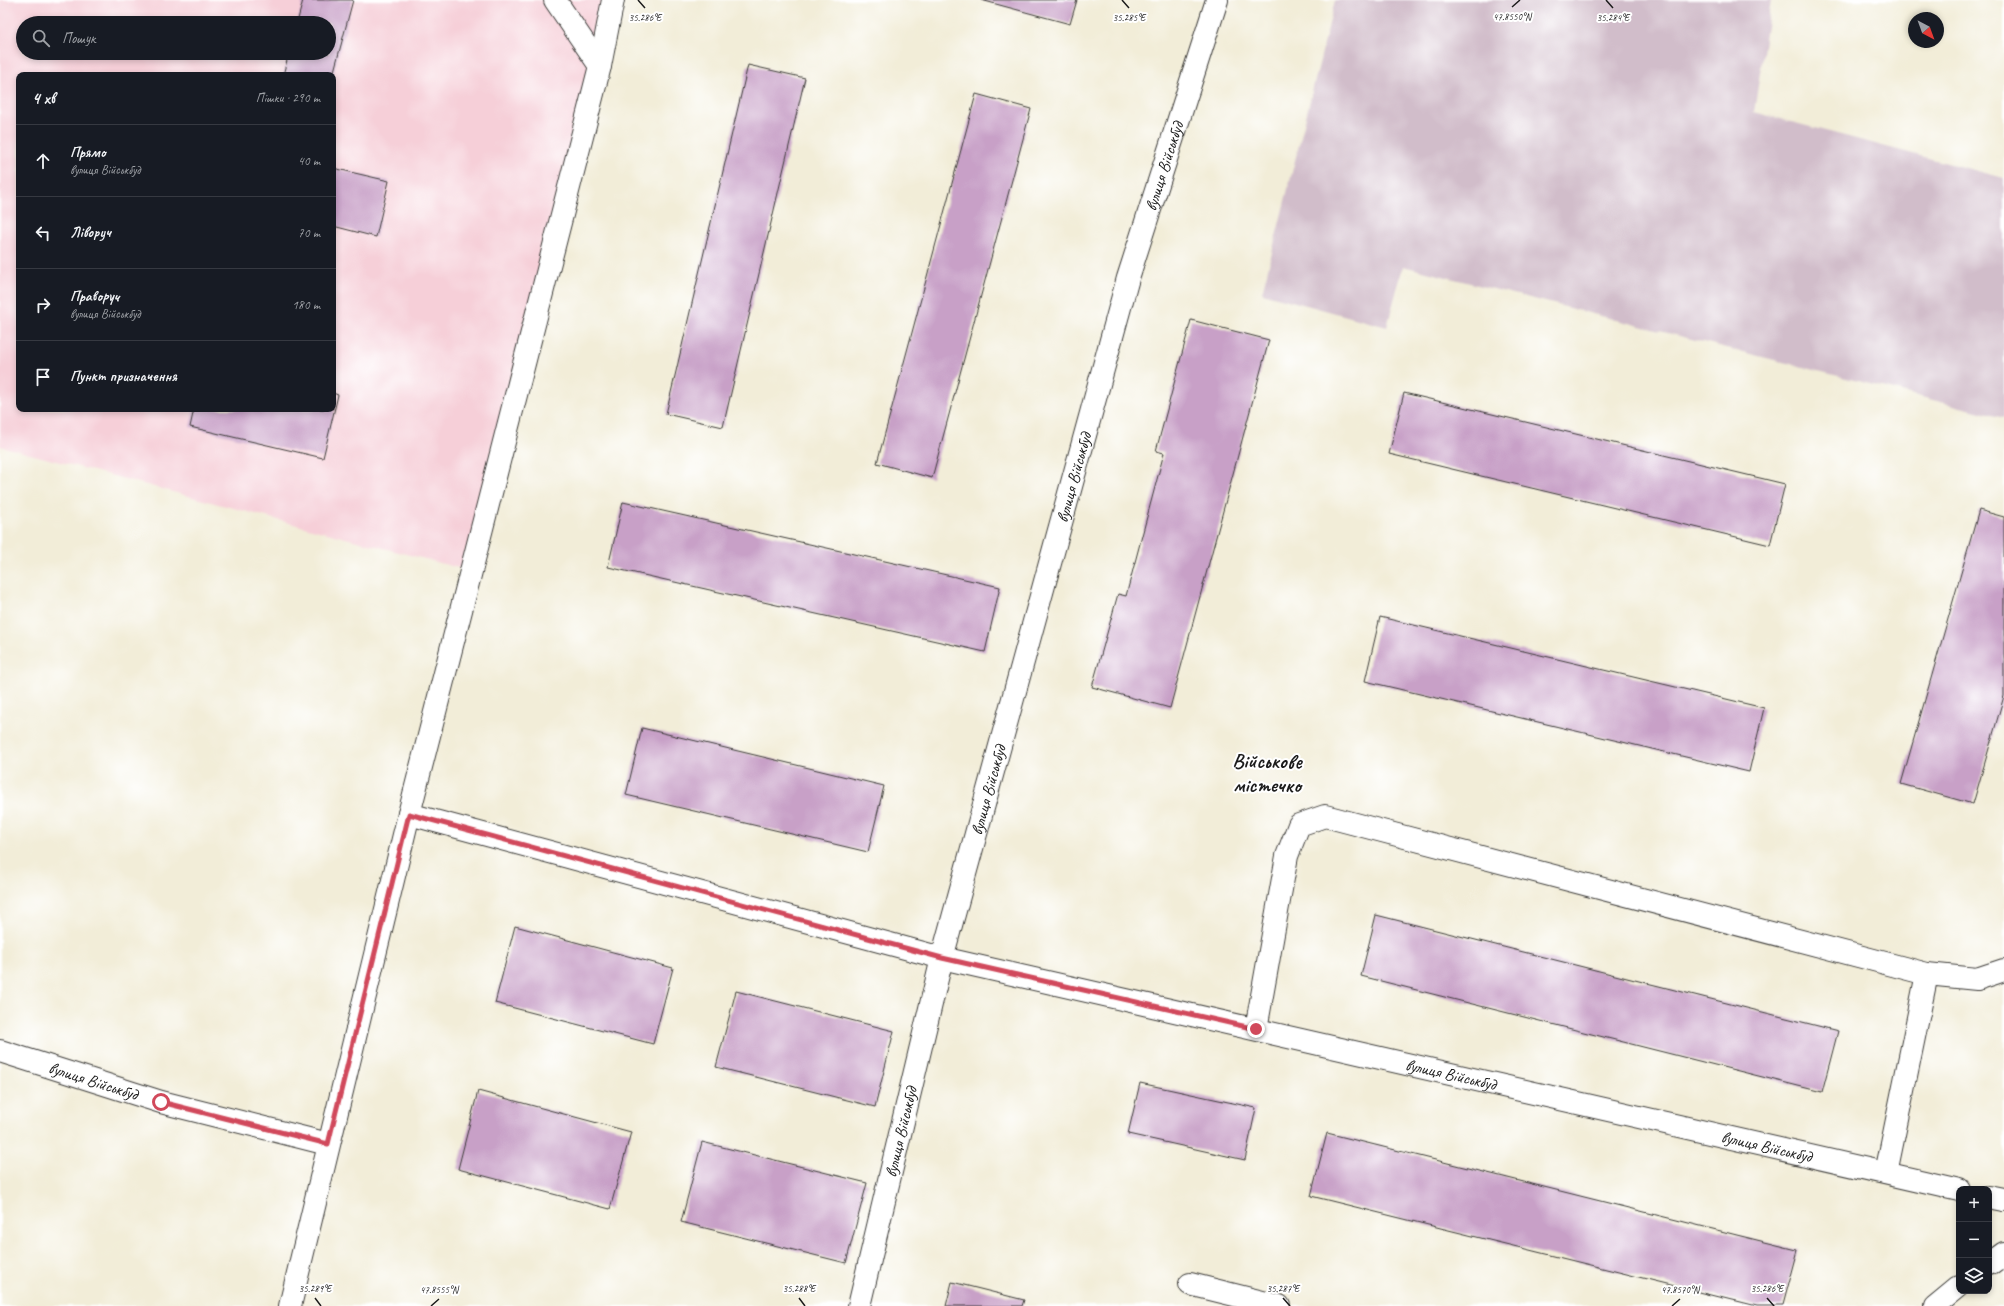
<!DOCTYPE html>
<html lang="uk">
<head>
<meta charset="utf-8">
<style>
	body { margin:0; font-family:Caveat,sans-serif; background:#242831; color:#f1f3f6 }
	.controls { position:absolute; right:12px; bottom:12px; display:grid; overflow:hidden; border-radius:8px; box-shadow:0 2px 6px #0003 }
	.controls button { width:36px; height:36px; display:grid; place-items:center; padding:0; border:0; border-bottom:1px solid #363941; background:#171b24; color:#f1f3f6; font:20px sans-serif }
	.compass { position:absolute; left:1908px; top:12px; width:36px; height:36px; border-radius:50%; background:#171b24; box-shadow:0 2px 6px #0003; rotate:139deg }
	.stop { position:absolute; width:12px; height:12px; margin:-9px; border:3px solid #d1495b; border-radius:50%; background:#fff }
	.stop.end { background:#d1495b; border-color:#fff; box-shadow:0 1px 4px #0008 }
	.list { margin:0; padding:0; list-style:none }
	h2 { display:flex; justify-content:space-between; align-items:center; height:52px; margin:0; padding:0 16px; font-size:17px }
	h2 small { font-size:13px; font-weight:400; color:#9ea1a6 }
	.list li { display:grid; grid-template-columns:26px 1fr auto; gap:12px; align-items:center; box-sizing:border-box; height:72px; padding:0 16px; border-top:1px solid #363941 }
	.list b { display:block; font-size:15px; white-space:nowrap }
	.list p { margin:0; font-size:13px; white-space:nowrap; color:#9ea1a6 }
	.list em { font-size:13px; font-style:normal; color:#9ea1a6 }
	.icon { flex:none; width:22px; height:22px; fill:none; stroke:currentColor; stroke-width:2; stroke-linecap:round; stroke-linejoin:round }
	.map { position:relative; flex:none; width:2004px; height:1306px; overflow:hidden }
	.search { position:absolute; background:#171b24; box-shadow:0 2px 6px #0003; left:16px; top:16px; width:320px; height:44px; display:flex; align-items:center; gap:10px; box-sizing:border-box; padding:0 14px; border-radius:22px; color:#9ea1a6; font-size:15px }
	.panel { position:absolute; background:#171b24; box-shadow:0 2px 6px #0003; left:16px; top:72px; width:320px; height:340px; border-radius:8px }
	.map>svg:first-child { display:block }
	.built { fill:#f6cfd8; fill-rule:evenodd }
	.industrial { fill:#d1bdca }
	.building { fill:#c8a0c7 }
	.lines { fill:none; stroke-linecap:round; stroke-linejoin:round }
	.minor-casing { stroke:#3c3b38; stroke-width:24 }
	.minor { stroke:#fff; stroke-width:22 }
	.route { stroke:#d1495b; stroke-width:5 }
	.ticks { fill:none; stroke:#1c1c1c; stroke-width:1.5 }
	.labels { text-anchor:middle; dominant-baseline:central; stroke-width:4; stroke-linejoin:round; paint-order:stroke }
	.street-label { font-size:17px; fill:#1c1c1c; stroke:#fff }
	.district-label { font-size:21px; font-weight:bold; fill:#1c1c1c; stroke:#fff }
	.ticks-label { font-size:10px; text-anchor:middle; fill:#1c1c1c; stroke:#fff; stroke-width:4; stroke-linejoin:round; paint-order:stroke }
</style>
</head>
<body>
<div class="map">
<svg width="2004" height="1306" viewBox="0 0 2004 1306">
	<rect width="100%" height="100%" fill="#fff"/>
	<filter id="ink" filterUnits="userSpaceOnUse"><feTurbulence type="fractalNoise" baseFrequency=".025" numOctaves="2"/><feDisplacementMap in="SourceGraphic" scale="8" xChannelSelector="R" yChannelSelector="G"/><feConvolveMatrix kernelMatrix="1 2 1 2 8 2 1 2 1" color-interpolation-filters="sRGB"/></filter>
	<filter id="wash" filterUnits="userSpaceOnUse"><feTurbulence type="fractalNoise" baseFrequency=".012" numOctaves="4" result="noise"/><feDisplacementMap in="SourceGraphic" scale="16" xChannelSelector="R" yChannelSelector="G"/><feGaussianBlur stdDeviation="0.9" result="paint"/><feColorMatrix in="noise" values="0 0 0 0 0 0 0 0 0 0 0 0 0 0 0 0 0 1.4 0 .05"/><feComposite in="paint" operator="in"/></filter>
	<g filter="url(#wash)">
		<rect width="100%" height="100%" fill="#f2edd8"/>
		<path class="built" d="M0,0H608L470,571L0,446ZM23,23H329V53H23ZM19,75H333V409H19Z"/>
		<path class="industrial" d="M1335,0H1771L1754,112L2004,178V418L1403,266L1387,327L1262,293Z"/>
		<g id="blocks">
			<g class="building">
				<path d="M303,0H353L333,75H283L289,53H329V23H297Z"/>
				<path d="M981,0H1077L1070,24Z"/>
				<path d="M748,65L805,78L723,427L666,414Z"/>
				<path d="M976,94L1031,109L932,478L877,463Z"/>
				<path d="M333,168L389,181L376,237L333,226Z"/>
				<path d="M1191,320L1269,340L1170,708L1092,687L1118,594L1126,596L1164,453L1156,451Z"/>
				<path d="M333,393L338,395L323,458L190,427L194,409H333Z"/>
				<path d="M1404,393L1785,484L1770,545L1389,454Z"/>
				<path d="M623,502L1000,587L985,652L608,567Z"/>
				<path d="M1979,510L2004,517V696L1973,804L1901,784Z"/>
				<path d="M1380,617L1764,708L1749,772L1365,681Z"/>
				<path d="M642,728L884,786L868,852L626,795Z"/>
				<path d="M1376,915L1838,1031L1822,1092L1361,976Z"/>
				<path d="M515,926L673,968L653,1044L495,1003Z"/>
				<path d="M736,991L894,1031L875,1107L716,1067Z"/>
				<path d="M1140,1083L1256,1108L1245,1160L1128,1134Z"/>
				<path d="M478,1091L631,1132L610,1209L458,1169Z"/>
				<path d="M1327,1133L1797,1250L1782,1306H1756L1311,1196Z"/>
				<path d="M702,1142L867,1183L846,1263L681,1222Z"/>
				<path d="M952,1282L1024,1300L1022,1306H946Z"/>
			</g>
		</g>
	</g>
	<g filter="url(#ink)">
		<use href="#blocks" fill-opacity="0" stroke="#3c3b38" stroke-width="1"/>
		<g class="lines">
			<defs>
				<g id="minor">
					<path d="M555,0L600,66"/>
					<path id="s1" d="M409,814L942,958L1959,1190"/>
					<path d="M1256,1029L1287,856L1299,825L1325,816L1927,974"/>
					<path id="s2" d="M0,1051L161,1102L328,1144"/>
					<path d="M1886,1173L1927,974L1977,979L2004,970"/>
					<path d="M1989,1197L2004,1200"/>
					<path d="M1989,1264L2004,1253"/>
					<path d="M1190,1284L1279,1306"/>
					<path d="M290,1306L409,814L600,66L613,0"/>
					<path id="s3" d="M859,1306L942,958L1128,278L1217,0"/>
					<path d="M1936,1306L1959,1287"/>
				</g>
			</defs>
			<use href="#minor" class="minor-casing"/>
			<use href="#minor" class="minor"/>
		</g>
	</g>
	<g class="lines" filter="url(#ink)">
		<path class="route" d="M161,1102L328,1144L409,814L942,958L1256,1029"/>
	</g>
	<path class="ticks" d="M638,0L645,8M1122,0L1129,8M1606,0L1613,8M1512,7L1520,0M315,1298L321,1306M799,1298L805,1306M1283,1298L1290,1306M1767,1298L1774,1306M431,1306L439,1299M1672,1306L1680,1299"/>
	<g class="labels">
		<g class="street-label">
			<text stroke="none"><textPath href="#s3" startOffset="1180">вулиця Військбуд</textPath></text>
			<text stroke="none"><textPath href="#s3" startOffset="856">вулиця Військбуд</textPath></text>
			<text stroke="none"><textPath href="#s3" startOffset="532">вулиця Військбуд</textPath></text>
			<text stroke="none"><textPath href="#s1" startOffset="1074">вулиця Військбуд</textPath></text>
			<text stroke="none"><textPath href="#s2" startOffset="98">вулиця Військбуд</textPath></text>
			<text stroke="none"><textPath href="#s3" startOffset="179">вулиця Військбуд</textPath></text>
			<text stroke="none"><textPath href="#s1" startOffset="1398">вулиця Військбуд</textPath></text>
		</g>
		<g class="district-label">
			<text x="1267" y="761">Військове<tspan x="1267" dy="24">містечко</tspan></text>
		</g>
	</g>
	<g class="ticks-label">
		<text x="1512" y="20">47.8550°N</text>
		<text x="645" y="21">35.286°E</text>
		<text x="1129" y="21">35.285°E</text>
		<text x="1613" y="21">35.284°E</text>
		<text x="315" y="1292">35.289°E</text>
		<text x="799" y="1292">35.288°E</text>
		<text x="1283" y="1292">35.287°E</text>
		<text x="1767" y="1292">35.286°E</text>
		<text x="439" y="1293">47.8555°N</text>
		<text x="1680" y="1293">47.8570°N</text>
	</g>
</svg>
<div class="controls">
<button>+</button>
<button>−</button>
<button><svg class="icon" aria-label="layers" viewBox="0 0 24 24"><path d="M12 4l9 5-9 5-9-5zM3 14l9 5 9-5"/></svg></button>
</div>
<svg class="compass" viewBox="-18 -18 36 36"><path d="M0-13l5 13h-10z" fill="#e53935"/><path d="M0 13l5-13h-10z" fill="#9ea1a6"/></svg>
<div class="stop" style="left:161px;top:1102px"></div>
<div class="stop end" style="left:1256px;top:1029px"></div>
<div class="search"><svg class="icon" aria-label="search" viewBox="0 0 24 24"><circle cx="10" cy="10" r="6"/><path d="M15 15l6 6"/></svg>Пошук</div>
<section class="panel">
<h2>4 хв<small>Пішки · 290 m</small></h2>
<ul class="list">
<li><svg class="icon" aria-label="ahead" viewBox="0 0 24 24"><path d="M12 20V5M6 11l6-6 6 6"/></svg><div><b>Прямо</b><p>вулиця Військбуд</p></div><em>40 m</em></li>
<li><svg class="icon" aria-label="left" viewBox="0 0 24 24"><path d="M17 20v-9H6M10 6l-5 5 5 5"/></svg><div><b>Ліворуч</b></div><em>70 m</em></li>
<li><svg class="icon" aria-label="right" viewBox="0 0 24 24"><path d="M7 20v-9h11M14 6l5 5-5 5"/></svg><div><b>Праворуч</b><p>вулиця Військбуд</p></div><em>180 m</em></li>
<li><svg class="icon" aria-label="arrive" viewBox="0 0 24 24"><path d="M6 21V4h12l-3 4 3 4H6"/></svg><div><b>Пункт призначення</b></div></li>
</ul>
</section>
</div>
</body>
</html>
